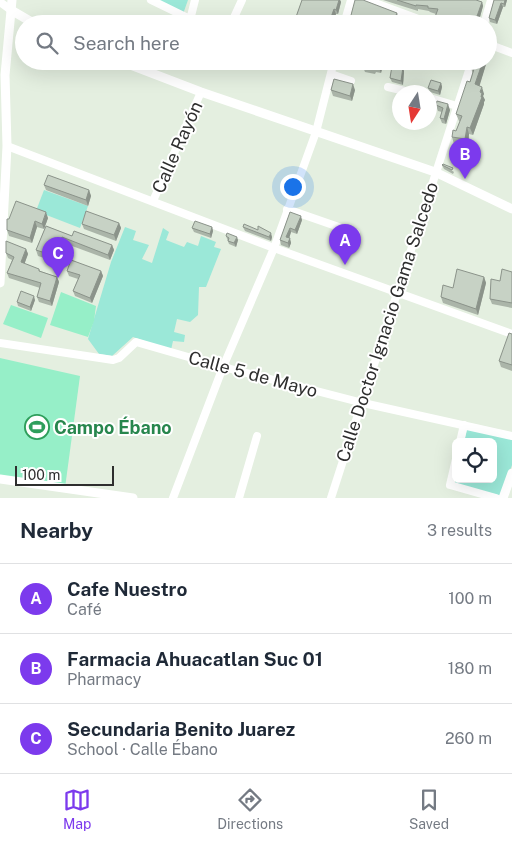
<!DOCTYPE html>
<html lang="en">
<head>
<meta charset="utf-8">
<style>
	body { margin:0; font-family:"Public Sans",sans-serif; background:#f6f6f7; color:#1f2937 }
	.controls { position:absolute; right:15px; bottom:15px; display:grid; overflow:hidden; border-radius:8px; box-shadow:0 5px 20px #0002 }
	.controls button { width:45px; height:45px; display:grid; place-items:center; padding:0; border:0; border-bottom:1px solid #e0e1e3; background:#fff; color:#1f2937; font:25px sans-serif }
	.compass { position:absolute; left:392px; top:85px; width:45px; height:45px; border-radius:50%; background:#fff; box-shadow:0 5px 20px #0002; rotate:192deg }
	.scale { position:absolute; left:15px; bottom:12px; width:99px; box-sizing:border-box; padding-left:5px; border:2px solid #2e2e2e; border-top:0; font-size:14px; line-height:18px; white-space:nowrap; color:#2e2e2e; -webkit-text-stroke:4px #fff; paint-order:stroke }
	.you { position:absolute; left:292px; top:186px; width:18px; height:18px; margin:-12px; border:4px solid #fff; border-radius:50%; background:#1a73e8; box-shadow:0 0 0 8px #1a73e833 }
	.badge { display:grid; place-items:center; width:32px; height:32px; border-radius:50%; background:#7c3aed; color:#fff; font-size:16px; font-weight:700 }
	.pin { position:absolute; translate:-50% -41px; filter:drop-shadow(0 1px 2px #0008) }
	.pin::after { content:''; position:absolute; top:26px; width:18px; height:15px; background:inherit; clip-path:polygon(0 0,100% 0,50% 100%) }
	.list { margin:0; padding:0; list-style:none }
	h2 { display:flex; justify-content:space-between; align-items:center; height:65px; margin:0; padding:0 20px; font-size:21px }
	h2 small { font-size:16px; font-weight:400; color:#747a83 }
	.list li { display:grid; grid-template-columns:32px 1fr auto; gap:15px; align-items:center; box-sizing:border-box; height:70px; padding:0 20px; border-top:1px solid #e0e1e3 }
	.list b { display:block; font-size:19px; white-space:nowrap }
	.list p { margin:0; font-size:16px; white-space:nowrap; color:#747a83 }
	.list em { font-size:16px; font-style:normal; color:#747a83 }
	.icon { flex:none; width:28px; height:28px; fill:none; stroke:currentColor; stroke-width:2; stroke-linecap:round; stroke-linejoin:round }
	.map { position:relative; flex:none; width:512px; height:498px; overflow:hidden }
	.search { position:absolute; background:#fff; box-shadow:0 5px 20px #0002; left:15px; right:15px; top:15px; height:55px; display:flex; align-items:center; gap:12px; box-sizing:border-box; padding:0 18px; border-radius:28px; color:#747a83; font-size:19px }
	.sheet { height:275px; background:#fff }
	nav { display:flex; justify-content:space-around; align-items:center; box-sizing:border-box; height:70px; border-top:1px solid #e0e1e3; background:#fff; font-size:14px; color:#747a83 }
	nav a { display:grid; justify-items:center; gap:2px }
	nav .on { color:#7c3aed }
	.map>svg:first-child { display:block }
	.green { fill:#9be8d8 }
	.pitch { fill:#96efc8 }
	.lines { fill:none; stroke-linecap:round; stroke-linejoin:round }
	.minor { stroke:#fff; stroke-width:8 }
	.tertiary { stroke:#fff; stroke-width:9 }
	.wall { fill:#abb5a9 }
	.shaded-wall { fill:#8b938a }
	.building { fill:#c7d2c5; stroke:#8b938a }
	.labels { text-anchor:middle; dominant-baseline:central; stroke-width:4; stroke-linejoin:round; paint-order:stroke }
	.street-label { font-size:18px; fill:#2e2e2e; stroke:#fff }
	.leisure-label { font-size:18px; font-weight:bold; fill:#27864d; stroke:#fff; text-anchor:start }
</style>
</head>
<body>
<div class="map">
<svg width="512" height="498" viewBox="0 0 512 498">
	<rect width="100%" height="100%" fill="#e4efe0"/>
	<g class="green">
		<path d="M154,0H188L183,14Z"/>
		<path d="M44,190L88,206L80,228L36,211Z"/>
		<path d="M125,227L136,231L133,240L149,245L142,259L152,263L163,228L169,232L166,240L184,247L187,242L198,246L201,236L216,242L214,247L221,249L206,287H199L198,315L190,322L177,319L174,332L185,335L184,342L173,341L171,350L133,337L112,356L99,354L88,339L111,262Z"/>
		<path d="M467,429L512,439V465L501,496L455,484L456,479H493V442H464Z"/>
	</g>
	<g class="pitch">
		<path d="M61,292L96,306L94,321L88,337L50,325Z"/>
		<path d="M11,305L48,318L41,338L3,324Z"/>
		<path d="M0,358L80,376L65,488L0,479Z"/>
	</g>
	<g class="lines">
		<g class="minor">
			<path d="M151,0L188,18L191,16L195,0"/>
			<path d="M367,0L432,24"/>
			<path d="M0,2L11,10"/>
			<path d="M231,24L242,0"/>
			<path d="M344,24L351,0"/>
			<path d="M484,24L491,0"/>
			<path d="M488,44L512,53"/>
			<path d="M331,74L351,81"/>
			<path d="M388,87L409,92"/>
			<path d="M430,98L457,106"/>
			<path d="M7,146L274,248L512,334"/>
			<path d="M153,201L201,92"/>
			<path d="M287,209L356,233"/>
			<path d="M0,343L113,360L119,358L136,342L223,367L363,403L512,436"/>
			<path d="M460,442L464,425"/>
			<path d="M456,459L450,485L496,498"/>
			<path d="M173,498L223,367L274,248L316,132L334,61"/>
			<path d="M239,498L257,436"/>
			<path d="M331,498L472,61"/>
		</g>
		<g class="tertiary">
			<path d="M11,10L35,24"/>
			<path d="M120,61L201,92L435,172L512,209"/>
			<path d="M0,283L7,146L5,75L12,0"/>
			<path d="M0,479L133,498"/>
			<path d="M503,498L512,473"/>
		</g>
	</g>
	<g class="wall">
		<path d="M302,0H340L341,2L338,14H336L333,21H335V24H304L298,22L296,17Z"/>
		<path d="M383,0H476L482,2L483,6L478,24H444L437,21L435,17L436,14L430,12L429,11L418,9V11Z"/>
		<path d="M494,0H507L505,7H503L497,24L490,22L489,18Z"/>
		<path d="M397,13L398,18L396,24H352L350,19Z"/>
		<path d="M364,61H383L381,73L376,72L375,74L365,72L363,67Z"/>
		<path d="M487,61L479,86L484,94L483,96L485,100L484,102V104L473,135L469,134L468,146L454,144L452,137L456,131L460,121H459L456,114L473,74L471,68Z"/>
		<path d="M404,71L403,85L392,82L390,78Z"/>
		<path d="M441,83L442,87L440,95L430,92L428,88Z"/>
		<path d="M331,90H355L352,101L333,96Z"/>
		<path d="M436,105L450,110L446,124L442,123L440,118L442,112L438,111Z"/>
		<path d="M443,164L454,172L453,174L444,169L442,165Z"/>
		<path d="M44,185L89,190L91,196L88,206L46,190Z"/>
		<path d="M290,212L302,220L297,234L291,232L289,238L291,243L289,248L281,245L280,240Z"/>
		<path d="M48,218L44,229L37,227L32,243L9,236L7,230V219Z"/>
		<path d="M119,223L121,228L116,241L84,229L82,224Z"/>
		<path d="M46,226L72,236L112,245L114,250L110,260L64,243L62,248L67,250L69,255L66,265L38,256L36,250Z"/>
		<path d="M212,227L213,231L211,238L194,232L192,228Z"/>
		<path d="M243,227L258,230L272,237L271,241L245,231Z"/>
		<path d="M226,236L238,240L236,247L229,244Z"/>
		<path d="M26,249L28,254L24,264L39,269L40,271L57,277L59,282L52,306L39,302L37,297L40,288L9,278L7,273L12,260L8,258L6,253Z"/>
		<path d="M67,271H101L103,276L92,303L75,296L73,291L78,279L69,276Z"/>
		<path d="M512,272V308L492,304L490,299Z"/>
		<path d="M484,277L486,283L478,315L443,303L441,297L453,288Z"/>
		<path d="M35,300L31,311L18,306L17,302Z"/>
		<path d="M512,334V371L501,367L499,361Z"/>
	</g>
	<g class="shaded-wall">
		<path d="M339,0H340L341,2L338,14L336,10Z"/>
		<path d="M505,0H507L505,7L504,4Z"/>
		<path d="M482,2L483,6L478,24H475V22Z"/>
		<path d="M501,3L503,7L497,24L495,20Z"/>
		<path d="M334,9L336,14L332,24L330,20Z"/>
		<path d="M397,13L398,18L396,24H392Z"/>
		<path d="M488,45L490,51L488,58Z"/>
		<path d="M380,61H383L384,62L381,73L379,68Z"/>
		<path d="M483,61H487L478,91L475,84Z"/>
		<path d="M403,67L404,71L403,85L401,81Z"/>
		<path d="M441,83L442,87L440,95L438,91Z"/>
		<path d="M353,84L355,90L352,101L350,96Z"/>
		<path d="M482,87L484,94L483,96L485,100L484,102V104L473,135L470,128Z"/>
		<path d="M448,104L450,110L446,124L444,119Z"/>
		<path d="M467,127L469,134L468,146L465,139Z"/>
		<path d="M89,190L91,196L88,206L86,200Z"/>
		<path d="M46,212L48,218L44,229L42,224Z"/>
		<path d="M301,216L302,220L297,234L295,230Z"/>
		<path d="M35,221L37,227L32,243L30,238Z"/>
		<path d="M119,223L121,228L116,241L114,235Z"/>
		<path d="M212,227L213,231L211,238L210,234Z"/>
		<path d="M290,228L291,232L288,242L286,237Z"/>
		<path d="M271,233L272,237L271,241L269,237Z"/>
		<path d="M62,237L64,243L60,252L58,247Z"/>
		<path d="M237,237L238,240L236,247L234,243Z"/>
		<path d="M290,238L291,243L289,248L288,243Z"/>
		<path d="M112,245L114,250L110,260L108,255Z"/>
		<path d="M26,249L28,254L23,268L21,262Z"/>
		<path d="M67,250L69,255L66,265L64,259Z"/>
		<path d="M101,271L103,276L92,303L90,298Z"/>
		<path d="M57,277L59,282L52,306L50,301Z"/>
		<path d="M484,277L486,283L478,315L476,309Z"/>
		<path d="M34,296L35,300L31,311L30,307Z"/>
	</g>
	<g class="building">
		<path d="M302,0H339L336,10L334,9L330,20L335,21L334,24H315L296,17Z"/>
		<path d="M355,0H363L397,13L392,24H369L350,19Z"/>
		<path d="M397,0H476L482,2L475,22L464,19L462,24H455L435,17L438,9L428,8V6L416,5V6Z"/>
		<path d="M494,0H505L504,4L501,3L495,20L489,18Z"/>
		<path d="M364,61H380L379,68L374,67L373,69L363,67Z"/>
		<path d="M473,61H483L475,84L482,87L480,92L482,93L481,97H482L470,128L467,127L465,139L452,137L453,130L456,131L462,116L456,114L467,81L470,82L474,69L471,68Z"/>
		<path d="M392,66L403,67L401,81L390,78Z"/>
		<path d="M334,79L353,84L350,96L331,90Z"/>
		<path d="M431,80L441,83L438,91L428,88Z"/>
		<path d="M437,101L448,104L444,119L440,118L443,108L436,105Z"/>
		<path d="M443,164L453,168L452,170L442,165Z"/>
		<path d="M48,175L89,190L86,200L44,185Z"/>
		<path d="M16,201L46,212L42,224L35,221L30,238L7,230V219H9Z"/>
		<path d="M86,211L119,223L114,235L82,224Z"/>
		<path d="M290,212L301,216L295,230L290,228L286,237L290,238L288,243L280,240Z"/>
		<path d="M195,221L212,227L210,234L192,228Z"/>
		<path d="M244,224L258,230V226L271,233L269,237L243,227Z"/>
		<path d="M46,226L72,236L74,231L112,245L108,255L62,237L58,247L67,250L64,259L36,250Z"/>
		<path d="M227,233L237,237L234,243L228,241L229,238L226,236Z"/>
		<path d="M6,241L26,249L21,262L39,269V271L57,277L50,301L37,297L41,283L7,273L14,257L6,253Z"/>
		<path d="M71,260L101,271L90,298L73,291L80,275L67,271Z"/>
		<path d="M457,269L484,277L476,309L441,297L443,285L453,288Z"/>
		<path d="M502,269L512,272V303L490,299L491,279L500,281Z"/>
		<path d="M21,291L34,296L30,307L17,302Z"/>
		<path d="M509,333L512,334V365L499,361Z"/>
	</g>
	<defs>
		<symbol id="stadium-ring" viewBox="-11 -11 22 22"><circle r="9.5" fill="#fff" stroke="#2e9e5b" stroke-width="1.5"/><path d="M0-5a6.5 5 0 1 0 0 10a6.5 5 0 1 0 0-10ZM-3.5-1.8h7v3.6h-7Z" fill="#2e9e5b"/></symbol>
	</defs>
	<g fill-rule="evenodd">
		<use href="#stadium-ring" x="23" y="413" width="28" height="28"/>
	</g>
	<g class="labels">
		<g class="street-label">
			<text transform="translate(177 147) rotate(-66)">Calle Rayón</text>
			<text transform="translate(387 322) rotate(-72)">Calle Doctor Ignacio Gama Salcedo</text>
			<text transform="translate(253 374) rotate(15)">Calle 5 de Mayo</text>
		</g>
		<g class="leisure-label">
			<text x="54" y="427">Campo Ébano</text>
		</g>
	</g>
</svg>
<div class="controls">
<button><svg class="icon" aria-label="locate" viewBox="0 0 24 24"><circle cx="12" cy="12" r="6"/><path d="M12 2v4M12 18v4M2 12h4M18 12h4"/></svg></button>
</div>
<svg class="compass" viewBox="-18 -18 36 36"><path d="M0-13l5 13h-10z" fill="#e53935"/><path d="M0 13l5-13h-10z" fill="#747a83"/></svg>
<div class="scale">100 m</div>
<div class="you"></div>
<div class="pin badge" style="left:345px;top:265px">A</div>
<div class="pin badge" style="left:465px;top:179px">B</div>
<div class="pin badge" style="left:58px;top:278px">C</div>
<div class="search"><svg class="icon" aria-label="search" viewBox="0 0 24 24"><circle cx="10" cy="10" r="6"/><path d="M15 15l6 6"/></svg>Search here</div>
</div>
<section class="sheet">
<h2>Nearby<small>3 results</small></h2>
<ul class="list">
<li><span class="badge">A</span><div><b>Cafe Nuestro</b><p>Café</p></div><em>100 m</em></li>
<li><span class="badge">B</span><div><b>Farmacia Ahuacatlan Suc 01</b><p>Pharmacy</p></div><em>180 m</em></li>
<li><span class="badge">C</span><div><b>Secundaria Benito Juarez</b><p>School · Calle Ébano</p></div><em>260 m</em></li>
</ul>
</section>
<nav>
<a class="on"><svg class="icon" aria-label="map" viewBox="0 0 24 24"><path d="M3 6l6-2 6 2 6-2v14l-6 2-6-2-6 2zM9 4v14M15 6v14"/></svg>Map</a>
<a><svg class="icon" aria-label="directions" viewBox="0 0 24 24"><path d="M12 3l9 9-9 9-9-9zM9 14v-3h6M13 9l2 2-2 2"/></svg>Directions</a>
<a><svg class="icon" aria-label="saved" viewBox="0 0 24 24"><path d="M7 4h10v16l-5-4-5 4z"/></svg>Saved</a>
</nav>
</body>
</html>
